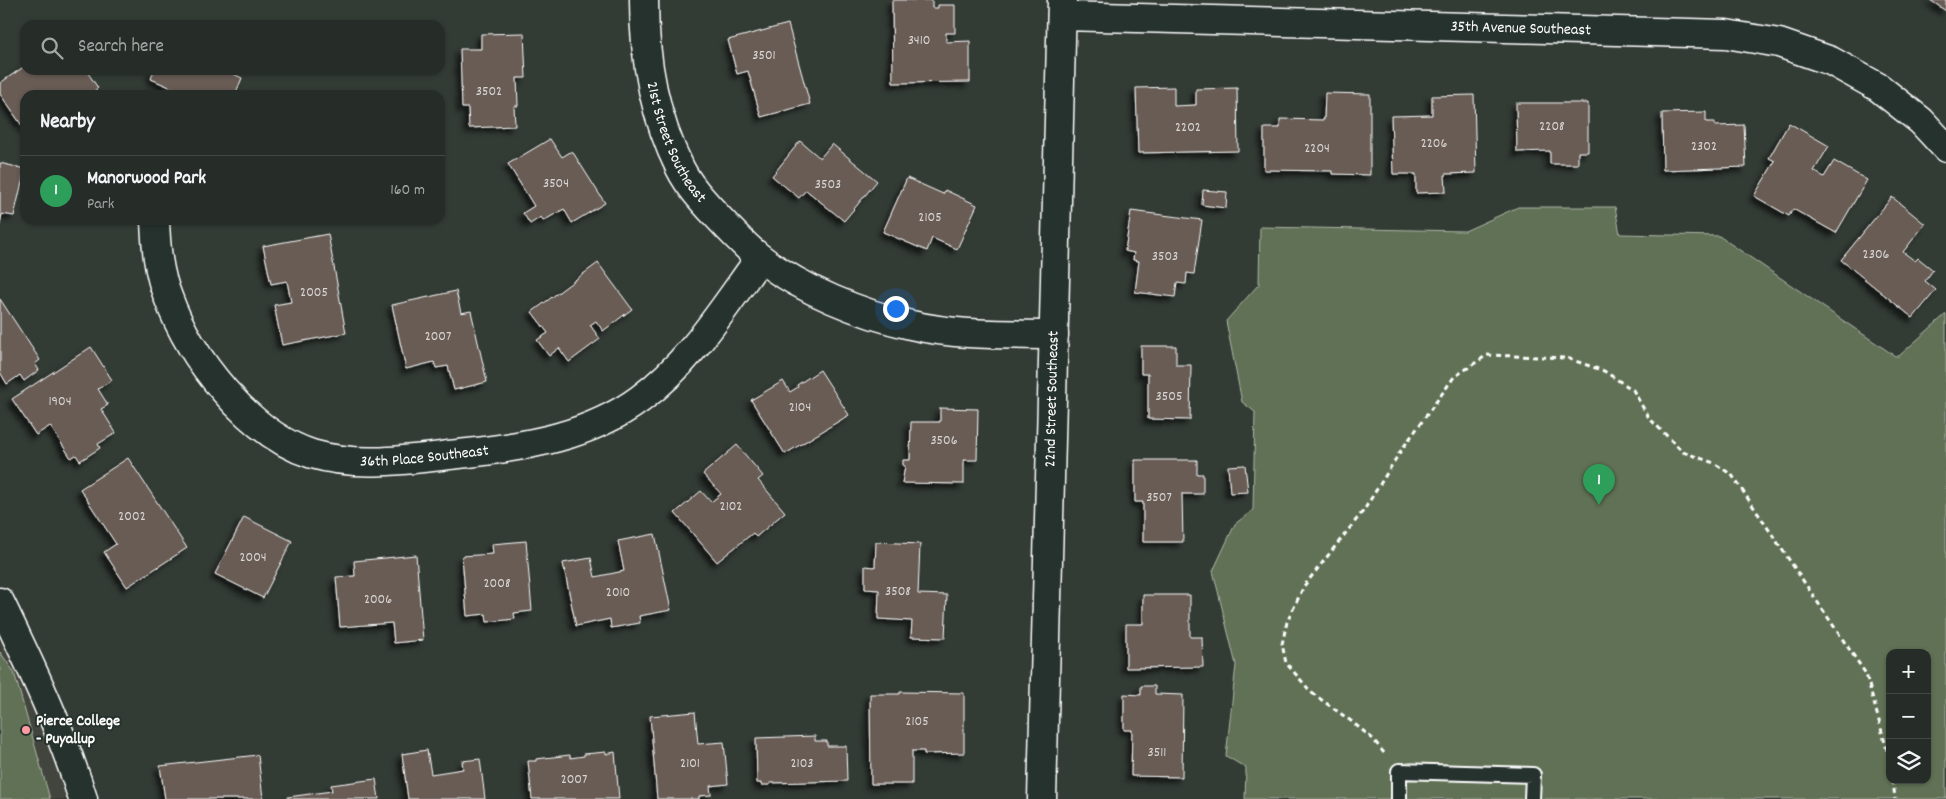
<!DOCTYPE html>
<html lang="en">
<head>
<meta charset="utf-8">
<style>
	body { margin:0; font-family:Dekko,sans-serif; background:#2e3430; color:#f1f3f6 }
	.controls { position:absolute; right:15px; bottom:15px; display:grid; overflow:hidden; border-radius:10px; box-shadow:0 1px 4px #0004 }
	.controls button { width:45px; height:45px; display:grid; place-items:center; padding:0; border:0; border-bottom:1px solid #424845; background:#262c28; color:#f1f3f6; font:25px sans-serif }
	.you { position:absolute; left:895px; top:308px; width:18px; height:18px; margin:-12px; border:4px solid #fff; border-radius:50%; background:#1a73e8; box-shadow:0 0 0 8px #1a73e833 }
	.badge { display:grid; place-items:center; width:32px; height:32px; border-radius:50%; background:#db2777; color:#fff; font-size:16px; font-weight:700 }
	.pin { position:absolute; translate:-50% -41px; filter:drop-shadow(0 1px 2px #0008) }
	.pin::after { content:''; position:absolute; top:26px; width:18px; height:15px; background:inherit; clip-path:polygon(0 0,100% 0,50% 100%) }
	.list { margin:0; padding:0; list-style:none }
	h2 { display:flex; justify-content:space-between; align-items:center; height:65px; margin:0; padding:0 20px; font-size:21px }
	h2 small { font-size:16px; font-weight:400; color:#a4a7a8 }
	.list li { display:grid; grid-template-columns:32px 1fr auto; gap:15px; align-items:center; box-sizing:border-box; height:70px; padding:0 20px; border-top:1px solid #424845 }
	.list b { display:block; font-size:19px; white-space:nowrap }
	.list p { margin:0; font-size:16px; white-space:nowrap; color:#a4a7a8 }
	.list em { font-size:16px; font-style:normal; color:#a4a7a8 }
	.icon { flex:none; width:28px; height:28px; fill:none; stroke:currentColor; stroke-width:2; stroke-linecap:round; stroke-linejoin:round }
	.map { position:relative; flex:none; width:1946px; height:799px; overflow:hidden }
	.search { position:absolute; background:#262c28; box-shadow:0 1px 4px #0004; left:20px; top:20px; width:425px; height:55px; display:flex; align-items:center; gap:12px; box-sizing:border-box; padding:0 18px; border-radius:15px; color:#a4a7a8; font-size:19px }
	.panel { position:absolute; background:#262c28; box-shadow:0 1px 4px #0004; left:20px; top:90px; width:425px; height:135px; border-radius:15px }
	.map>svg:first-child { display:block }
	.built { fill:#43453e }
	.green { fill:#607154; stroke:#b0b8aa; fill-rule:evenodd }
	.building { fill:#685c54; stroke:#fff; filter:url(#shadow) }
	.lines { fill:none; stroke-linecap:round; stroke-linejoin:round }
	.service-casing { stroke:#fff; stroke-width:18 }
	.minor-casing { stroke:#fff; stroke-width:31 }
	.tertiary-casing { stroke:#fff; stroke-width:31 }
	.path { stroke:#fff; stroke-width:3; stroke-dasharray:5 4; stroke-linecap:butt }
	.service { stroke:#26332d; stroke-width:14 }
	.minor { stroke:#26332d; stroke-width:28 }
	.tertiary { stroke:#26332d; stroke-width:28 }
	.poi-dot { fill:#ff9aa2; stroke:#26332d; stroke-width:2 }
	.labels { text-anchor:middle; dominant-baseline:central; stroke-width:4; stroke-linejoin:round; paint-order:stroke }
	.number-label { font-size:14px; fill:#d9d6d4 }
	.street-label { font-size:16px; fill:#fff; stroke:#26332d }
	.poi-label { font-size:16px; font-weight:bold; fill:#fff; stroke:#26332d; text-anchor:start }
</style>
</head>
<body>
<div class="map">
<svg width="1946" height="799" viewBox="0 0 1946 799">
	<defs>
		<filter id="shadow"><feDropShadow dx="-4.5" dy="4.5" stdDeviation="2.5" flood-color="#0009"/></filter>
	</defs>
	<rect width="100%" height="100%" fill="#333b35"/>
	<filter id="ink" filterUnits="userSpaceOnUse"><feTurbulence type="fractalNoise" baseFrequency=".02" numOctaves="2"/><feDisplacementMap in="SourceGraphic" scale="10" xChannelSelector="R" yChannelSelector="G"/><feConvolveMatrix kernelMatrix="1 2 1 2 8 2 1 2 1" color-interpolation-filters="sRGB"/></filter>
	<g filter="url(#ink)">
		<path class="built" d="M0,619L74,799H0Z"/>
		<g class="green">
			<path d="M1518,207H1615L1620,234L1719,236L1895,356H1899L1946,314V799H1245L1246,768L1226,756L1236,665L1213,571L1235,524L1253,510L1255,412L1242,402L1226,321L1259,284L1260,227L1465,231ZM1890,653H1927V780H1890Z"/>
			<path d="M0,652L14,672L50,799H0Z"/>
		</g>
		<g class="building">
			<path d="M892,0H932V8H938V5H955V33H946V42L970,41V82L893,83Z"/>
			<path d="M1930,0H1946V11Z"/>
			<path d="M788,24L810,104L761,117L748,71L737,74L728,40Z"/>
			<path d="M524,33L526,78H517L518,106H514L515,126L469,128L468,108H462L460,49H481V34Z"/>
			<path d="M25,66V70H86L98,88L89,95H25V130L0,94V83Z"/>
			<path d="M154,70H225L242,78L235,95H188L151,79Z"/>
			<path d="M1174,87V106L1196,105V89L1237,88L1238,151L1138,153L1136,88Z"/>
			<path d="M1325,93L1370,94V175L1332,174V171L1264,170V128H1280V119L1324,120Z"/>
			<path d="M1474,95L1476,173L1445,174L1446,192L1416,193V174H1393L1391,116L1432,115V96Z"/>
			<path d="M1516,103H1588V152H1578V164H1550V151L1517,152Z"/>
			<path d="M1706,112V122H1715V126L1744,125L1746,167L1663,170L1662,113Z"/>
			<path d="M1789,123L1829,146L1814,171L1824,177L1834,161L1867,180L1836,233L1793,209L1789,216L1754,196L1775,161L1769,158Z"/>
			<path d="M550,139L562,157L572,151L605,203L572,223L564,209L543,221L541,217L530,224L523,213L534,206L508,164Z"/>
			<path d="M800,141L820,158L832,144L877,181L844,221L806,190L799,198L772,176Z"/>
			<path d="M0,163L25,169L14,216L2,214L0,225Z"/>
			<path d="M907,178L943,194L945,190L977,205L957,249L932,238L927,251L883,232Z"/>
			<path d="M1203,190L1227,192L1226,208L1202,205Z"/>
			<path d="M1892,197L1925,224L1903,252L1915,261L1918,258L1933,270L1925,281L1936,290L1913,318L1841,260Z"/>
			<path d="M1131,211L1202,220L1194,274L1187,273L1186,284L1177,283L1175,297L1135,292L1139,261L1133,260L1134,253L1125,251Z"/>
			<path d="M328,234L346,333L282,345L274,305L291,302L287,281L271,284L263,246Z"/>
			<path d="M598,263L632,309L603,331L596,321L590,325L600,339L569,362L559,348L549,356L537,340L548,333L532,312Z"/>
			<path d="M456,291L461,313L471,311L487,382L454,390L448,366L436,368L434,362L406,369L392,305Z"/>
			<path d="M0,299L40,360L35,364L39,370L24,381L20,375L7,384L0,372Z"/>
			<path d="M1141,346H1176V365H1191L1190,420L1148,419V374H1141Z"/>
			<path d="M91,347L112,380L98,389L108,405L101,409L116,433L98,444L100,448L80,461L76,455L71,458L50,426L36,435L12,399Z"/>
			<path d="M820,370L849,415L785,454L751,400L783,381L790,392L798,387L797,385Z"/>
			<path d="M940,408L978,409L977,460H964V484L902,483L905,466H903V460H910L911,422H940Z"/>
			<path d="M737,445L763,476L758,480L785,512L756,537L753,533L717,562L675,513L701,491L711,502L721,494L703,474Z"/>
			<path d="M128,458L187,548L127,587L104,552L116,544L80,489Z"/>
			<path d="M1135,460H1197V474H1203V494H1182L1183,542H1143V502H1135Z"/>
			<path d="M1245,465L1248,492L1230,493L1228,466Z"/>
			<path d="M244,517L292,541L263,598L215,574Z"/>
			<path d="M655,534L671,610L639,616L640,623L611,628L610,619L576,626L563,563L591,558L595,577L624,571L618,541Z"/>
			<path d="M526,541L532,611L514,613L515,619L487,622L486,614L467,616L462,556L493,554L492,544Z"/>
			<path d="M876,542L920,544L918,594L947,595L945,638L911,637L912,621L878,619L879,590L865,589V566L875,567Z"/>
			<path d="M416,555L423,640L394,643L392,623L340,627L336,577L355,576L354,561Z"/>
			<path d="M1143,595H1190V637H1202L1203,667L1126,668V624H1143Z"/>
			<path d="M1141,686H1155V694L1183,695L1182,777L1131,776L1132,730H1124V694L1141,695Z"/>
			<path d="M900,692L964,693V753L924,754V751H912V784H871L870,694H900Z"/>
			<path d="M695,712L698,744L724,742L728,784L710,786L711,795L699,796V799H657L650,716Z"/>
			<path d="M815,736V741H827V746H846L847,781L770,783V785H761V783H757L756,738Z"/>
			<path d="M427,750L431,774L463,769L462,761L480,759L485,799H408L402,754Z"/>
			<path d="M606,752V754L615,752L619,799H532L528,761H536V759L570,755V758L584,756V754Z"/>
			<path d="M258,755L263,799H165L160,766Z"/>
			<path d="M376,779L379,799H288V797L332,791L331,785Z"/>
		</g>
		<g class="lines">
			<defs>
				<path id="service" d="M1399,799V771L1533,775L1532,799"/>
				<g id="minor">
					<path id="s1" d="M644,0C644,58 654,116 680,168C689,186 703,201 717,216C730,230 745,246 760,258C802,290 861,314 911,325C958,336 1006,334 1054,335"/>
					<path id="s2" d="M1062,16L1726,34L1779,43L1831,61L1878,87L1921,121L1946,148"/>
					<path id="s3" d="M155,220C156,247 158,272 168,297C190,358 249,434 312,454C363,469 417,458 468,453C528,446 590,436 640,399C690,363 724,307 760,258"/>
					<path id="s4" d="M1042,799L1062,0"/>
				</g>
				<path id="tertiary" d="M0,602C31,666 62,731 83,799"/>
			</defs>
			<use href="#service" class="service-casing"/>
			<use href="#minor" class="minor-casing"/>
			<use href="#tertiary" class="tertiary-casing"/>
			<g class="path">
				<path d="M1384,753L1373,739L1351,721L1312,693L1286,663L1282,644L1287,622L1304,586L1364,510L1400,452L1454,377L1487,355L1567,358L1604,371L1633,390L1649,418L1683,452L1714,463L1732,475L1866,674L1890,761"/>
				<path d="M1893,780L1895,799"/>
			</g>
			<use href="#service" class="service"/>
			<use href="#minor" class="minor"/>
			<use href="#tertiary" class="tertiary"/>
		</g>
	</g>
	<circle class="poi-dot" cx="26" cy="730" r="5"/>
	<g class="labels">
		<g class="number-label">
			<text x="919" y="41">3410</text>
			<text x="764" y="56">3501</text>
			<text x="489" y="92">3502</text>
			<text x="1552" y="127">2208</text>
			<text x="1188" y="128">2202</text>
			<text x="1434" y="144">2206</text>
			<text x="1704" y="147">2302</text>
			<text x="1317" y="149">2204</text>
			<text x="556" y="184">3504</text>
			<text x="828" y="185">3503</text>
			<text x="930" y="218">2105</text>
			<text x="1876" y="255">2306</text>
			<text x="1165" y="257">3503</text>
			<text x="314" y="293">2005</text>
			<text x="438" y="337">2007</text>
			<text x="1169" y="397">3505</text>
			<text x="60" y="402">1904</text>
			<text x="800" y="408">2104</text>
			<text x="944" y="441">3506</text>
			<text x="1159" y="498">3507</text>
			<text x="731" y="507">2102</text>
			<text x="132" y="517">2002</text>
			<text x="253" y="558">2004</text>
			<text x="497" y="584">2008</text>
			<text x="898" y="592">3508</text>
			<text x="618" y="593">2010</text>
			<text x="378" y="600">2006</text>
			<text x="917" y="722">2105</text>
			<text x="1157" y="753">3511</text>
			<text x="690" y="764">2101</text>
			<text x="802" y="764">2103</text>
			<text x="574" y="780">2007</text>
		</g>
		<g class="street-label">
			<text stroke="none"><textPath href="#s2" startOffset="459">35th Avenue Southeast</textPath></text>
			<text stroke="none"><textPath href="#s1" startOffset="148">21st Street Southeast</textPath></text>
			<text stroke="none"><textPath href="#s4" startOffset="400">22nd Street Southeast</textPath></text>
			<text stroke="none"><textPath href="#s3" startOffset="411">36th Place Southeast</textPath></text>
		</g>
		<g class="poi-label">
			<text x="36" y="721">Pierce College<tspan x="36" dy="18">- Puyallup</tspan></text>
		</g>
	</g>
</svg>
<div class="controls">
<button>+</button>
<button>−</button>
<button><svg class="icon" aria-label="layers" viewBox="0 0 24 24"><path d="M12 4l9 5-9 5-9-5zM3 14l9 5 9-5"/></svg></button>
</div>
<div class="you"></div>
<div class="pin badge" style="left:1599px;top:505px;background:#2e9e5b">1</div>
<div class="search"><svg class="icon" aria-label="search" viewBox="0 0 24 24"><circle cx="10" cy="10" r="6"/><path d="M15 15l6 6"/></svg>Search here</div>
<section class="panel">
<h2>Nearby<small></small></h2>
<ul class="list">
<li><span class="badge" style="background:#2e9e5b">1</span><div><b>Manorwood Park</b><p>Park</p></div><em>160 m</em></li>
</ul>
</section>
</div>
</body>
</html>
